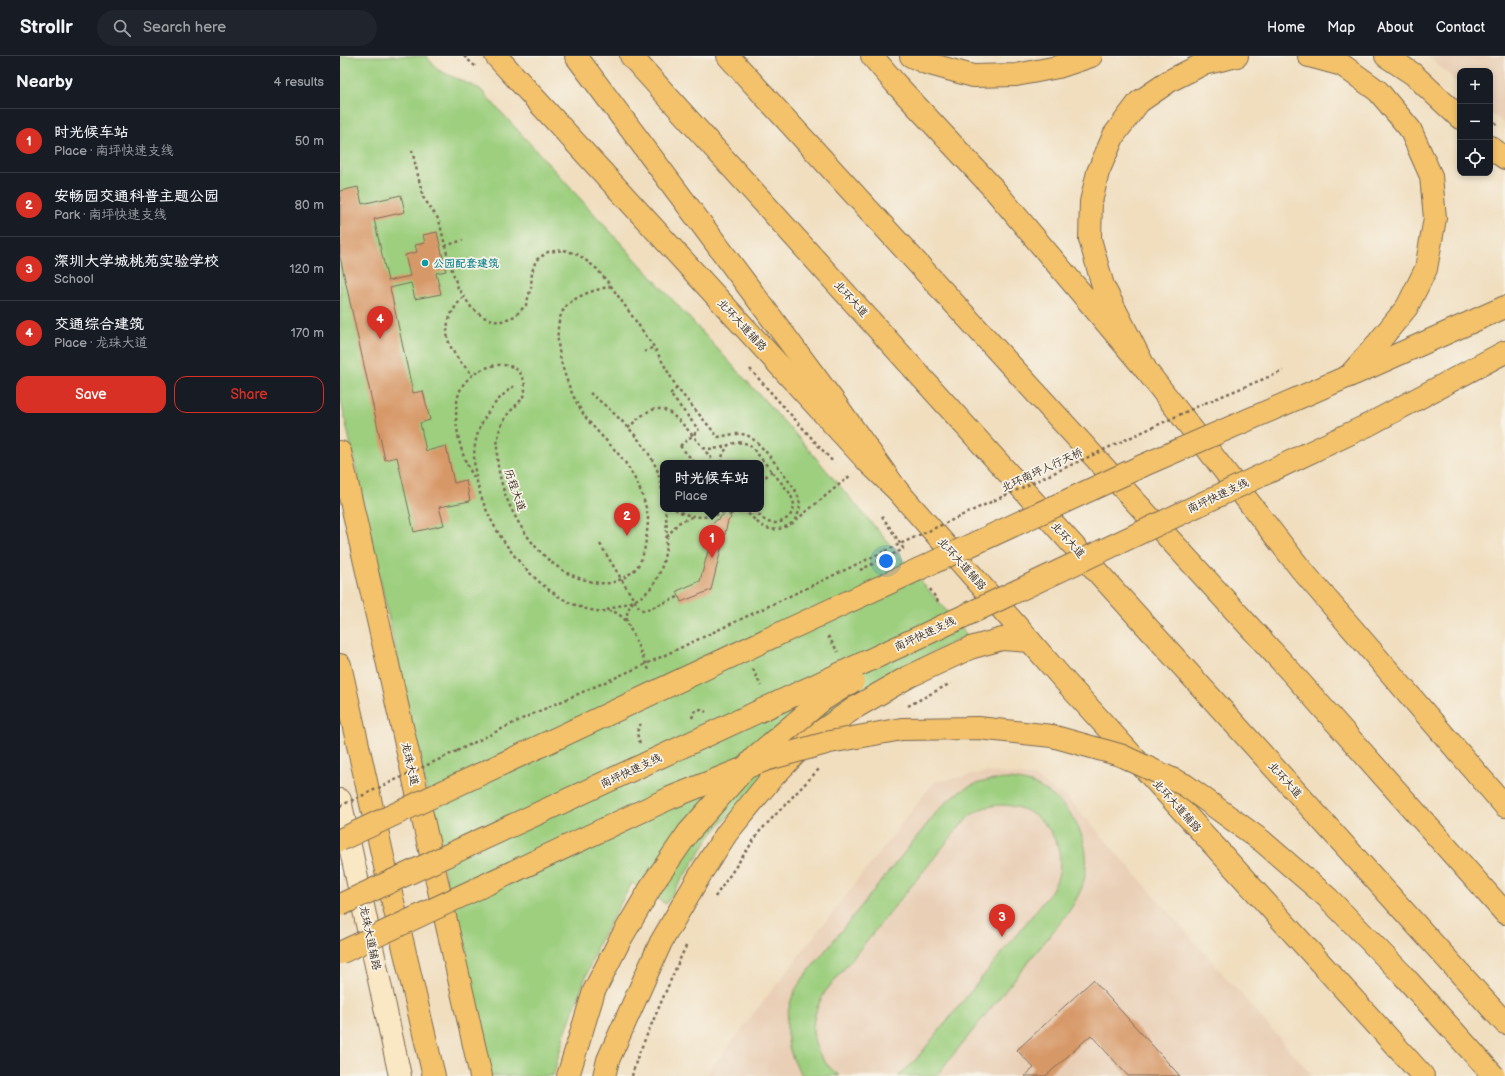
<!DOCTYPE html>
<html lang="en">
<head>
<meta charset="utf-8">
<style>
	body { margin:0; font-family:"Balsamiq Sans","LXGW WenKai TC",sans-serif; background:#20242c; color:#f1f3f6 }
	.controls { position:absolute; right:12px; top:12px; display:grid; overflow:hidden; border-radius:8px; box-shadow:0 2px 6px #0003 }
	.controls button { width:36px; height:36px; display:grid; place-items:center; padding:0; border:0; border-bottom:1px solid #363941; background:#171b24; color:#f1f3f6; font:20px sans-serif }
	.you { position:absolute; left:546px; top:505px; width:14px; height:14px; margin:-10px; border:3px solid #fff; border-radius:50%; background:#1a73e8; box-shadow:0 0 0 6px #1a73e833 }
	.badge { display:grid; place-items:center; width:26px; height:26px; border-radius:50%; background:#d93025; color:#fff; font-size:13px; font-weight:700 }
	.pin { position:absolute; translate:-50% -33px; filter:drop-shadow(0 1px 2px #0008) }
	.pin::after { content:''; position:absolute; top:21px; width:14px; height:12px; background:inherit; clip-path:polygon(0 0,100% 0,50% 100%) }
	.popup { position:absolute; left:320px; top:404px; width:104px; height:52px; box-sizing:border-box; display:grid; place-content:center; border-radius:8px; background:#171b24; filter:drop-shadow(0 1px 3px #0005); font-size:13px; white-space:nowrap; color:#9ea1a6 }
	.popup b { font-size:15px; color:#f1f3f6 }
	.popup::after { content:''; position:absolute; left:50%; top:100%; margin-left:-8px; border:8px solid transparent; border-top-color:#171b24 }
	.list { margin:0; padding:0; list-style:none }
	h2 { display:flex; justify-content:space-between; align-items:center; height:52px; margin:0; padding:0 16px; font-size:17px }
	h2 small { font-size:13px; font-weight:400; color:#9ea1a6 }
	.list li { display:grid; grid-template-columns:26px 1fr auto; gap:12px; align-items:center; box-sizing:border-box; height:64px; padding:0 16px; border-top:1px solid #363941 }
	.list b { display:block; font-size:15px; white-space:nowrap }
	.list p { margin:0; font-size:13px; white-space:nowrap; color:#9ea1a6 }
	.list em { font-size:13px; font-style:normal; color:#9ea1a6 }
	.actions { display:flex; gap:8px; padding:12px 16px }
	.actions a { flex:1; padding:9px 0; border:1px solid #d93025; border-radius:12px; text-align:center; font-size:14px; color:#d93025 }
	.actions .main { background:#d93025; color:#fff }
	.icon { flex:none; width:22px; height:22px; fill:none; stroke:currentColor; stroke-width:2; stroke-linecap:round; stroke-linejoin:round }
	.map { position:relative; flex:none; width:1165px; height:1020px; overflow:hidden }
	header { display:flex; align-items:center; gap:24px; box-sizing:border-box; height:56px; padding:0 20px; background:#171b24; border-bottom:1px solid #363941 }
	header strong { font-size:19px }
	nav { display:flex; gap:22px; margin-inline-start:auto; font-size:14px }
	.search { width:280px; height:36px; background:#20242c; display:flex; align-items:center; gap:10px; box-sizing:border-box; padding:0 14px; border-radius:22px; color:#9ea1a6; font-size:15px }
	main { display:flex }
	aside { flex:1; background:#171b24 }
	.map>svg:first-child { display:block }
	.built { fill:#e9cfb6 }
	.green { fill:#9dcf7f; stroke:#6c7c4e; fill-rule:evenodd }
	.building { fill:#d79867 }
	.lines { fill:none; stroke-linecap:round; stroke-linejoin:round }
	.secondary-casing { stroke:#7a6956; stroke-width:24 }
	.primary-casing { stroke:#7a6956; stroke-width:24 }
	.trunk-casing { stroke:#7a6956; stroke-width:24 }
	.path { stroke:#7a6956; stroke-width:2.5; stroke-dasharray:3 3; stroke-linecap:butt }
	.secondary { stroke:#fae7c3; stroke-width:22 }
	.primary { stroke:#f3c26a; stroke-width:22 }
	.trunk { stroke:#f3c26a; stroke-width:22 }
	.trunk-bridge-casing { stroke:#7a6956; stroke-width:24; stroke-linecap:butt }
	.path-bridge { stroke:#7a6956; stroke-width:2.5; stroke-dasharray:3 3; stroke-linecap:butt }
	.trunk-bridge { stroke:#f3c26a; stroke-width:22 }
	.culture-dot { fill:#0f9aa8; stroke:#f7f3e8; stroke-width:1.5 }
	.labels { text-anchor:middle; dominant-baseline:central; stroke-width:3.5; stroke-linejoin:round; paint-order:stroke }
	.culture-label { font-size:11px; font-weight:bold; fill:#0d838f; stroke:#f7f3e8; text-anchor:start }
	.street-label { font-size:11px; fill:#3b2a1e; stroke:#f7f3e8 }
</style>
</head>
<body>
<header>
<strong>Strollr</strong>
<div class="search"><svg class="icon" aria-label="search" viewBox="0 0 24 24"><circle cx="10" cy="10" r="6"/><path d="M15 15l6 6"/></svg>Search here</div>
<nav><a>Home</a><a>Map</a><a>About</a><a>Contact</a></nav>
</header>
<main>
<aside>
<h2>Nearby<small>4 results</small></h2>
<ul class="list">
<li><span class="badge">1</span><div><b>时光候车站</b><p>Place · 南坪快速支线</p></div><em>50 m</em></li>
<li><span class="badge">2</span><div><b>安畅园交通科普主题公园</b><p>Park · 南坪快速支线</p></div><em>80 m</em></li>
<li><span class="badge">3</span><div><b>深圳大学城桃苑实验学校</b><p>School</p></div><em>120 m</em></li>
<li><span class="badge">4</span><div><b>交通综合建筑</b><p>Place · 龙珠大道</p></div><em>170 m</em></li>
</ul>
<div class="actions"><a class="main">Save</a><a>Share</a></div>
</aside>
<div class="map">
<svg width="1165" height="1020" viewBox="0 0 1165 1020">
	<rect width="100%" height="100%" fill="#f7f3e8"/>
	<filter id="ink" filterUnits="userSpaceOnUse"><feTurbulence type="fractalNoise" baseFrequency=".025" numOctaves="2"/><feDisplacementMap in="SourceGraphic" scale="8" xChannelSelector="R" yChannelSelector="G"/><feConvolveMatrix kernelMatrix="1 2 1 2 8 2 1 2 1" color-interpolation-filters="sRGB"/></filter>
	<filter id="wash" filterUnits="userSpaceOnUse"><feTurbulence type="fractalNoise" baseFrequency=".012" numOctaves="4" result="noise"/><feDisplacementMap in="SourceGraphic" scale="16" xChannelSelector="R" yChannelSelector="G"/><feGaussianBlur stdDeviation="0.9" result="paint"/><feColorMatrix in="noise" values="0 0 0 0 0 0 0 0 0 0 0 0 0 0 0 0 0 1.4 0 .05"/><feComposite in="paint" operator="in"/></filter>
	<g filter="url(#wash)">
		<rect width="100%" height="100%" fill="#f0debf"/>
		<g class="built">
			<path d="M1089,0H1165V68L1150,57V15H1120V30Z"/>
			<path d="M647,716L693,720L730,744L973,1020H367L366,1019L594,726Z"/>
		</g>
		<g class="green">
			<path d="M0,0H86L98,14L140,33L458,381L627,579L582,602L496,655L433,711L371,779L326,848L292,827L258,888L224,980L213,1020H149L0,340ZM323,407H421V453H323Z"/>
			<path d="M670,723C676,724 684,725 691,727C727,742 755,783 744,824C741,836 735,846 728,857L596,1020H558L573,1007L707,841C712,834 717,826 719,817C727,773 682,737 641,753C633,757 626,763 620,770L485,936C466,967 469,998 500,1020H463C445,997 442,963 454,937C456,931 461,926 464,921L600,752C623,730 638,724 670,723Z"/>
		</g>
		<g id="blocks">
			<g class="building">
				<path d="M18,131L22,148L61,139L65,156L34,163L48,225L70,220L65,199L77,196L75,189L85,187L83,179L97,176L106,215L96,217L101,238L75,243L71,227L50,232L73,337L83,335L90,364L80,367L86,395L106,390L114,427L126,424L130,445L99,451L104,469L74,476L57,401L45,404L0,201V135Z"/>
				<path d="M387,456L391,462L388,465L371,534L341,546L337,535L360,525L372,480L367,476L368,471Z"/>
				<path d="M753,924L840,1020H788L751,979L706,1020H685L694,1012L677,994Z"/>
			</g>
		</g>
	</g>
	<g filter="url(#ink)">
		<use href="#blocks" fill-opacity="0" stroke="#7a6956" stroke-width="1"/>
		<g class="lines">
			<defs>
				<path id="secondary" d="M0,744L60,1020"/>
				<g id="primary">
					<path d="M156,0L527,405L557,434L690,585L722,622L1083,1020"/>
					<path d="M532,0L555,27L652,131L806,314L960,512L1165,750"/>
					<path d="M0,396L141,1020"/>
					<path d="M0,609L53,846L94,1020"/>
					<path d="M264,1020L268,1004L321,886L363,814L387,777L431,723L470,683L516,651L568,621L630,592L662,583L690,585"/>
				</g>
				<g id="trunk">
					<path d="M236,0L495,347L557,434"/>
					<path d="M291,0L1165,967"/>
					<path d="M388,0L951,616L1165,857"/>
					<path d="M571,0L586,7L633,20L676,19L718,11L751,0"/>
					<path d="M969,0L1002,9L1038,35L1070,73L1091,120L1095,162L1086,213L1067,251L1037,288L1009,320"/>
					<path d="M1046,0L1073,18L1120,62"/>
					<path d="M1150,91L1165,102"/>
					<path d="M806,314L763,230L750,183L751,146L758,116L774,79L799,46L831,24L863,8L897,0"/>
					<path d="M1014,318L1165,251"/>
					<path d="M1028,369L1165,296"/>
					<path d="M1158,741L1165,747"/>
					<path d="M228,1020L254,935L280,884"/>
				</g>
			</defs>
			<use href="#secondary" class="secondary-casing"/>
			<use href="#primary" class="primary-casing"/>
			<use href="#trunk" class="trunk-casing"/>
			<g class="path">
				<path d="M124,0L136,11"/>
				<path d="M1150,62L1159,70"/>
				<path d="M72,94L83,141L99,164L108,202L118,232L131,251L143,261L159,266L175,260L186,249L191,232L192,216L196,204L208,196L224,194L239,199L257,213L271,230L314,291L337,332L378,381C386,380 397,376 406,379C419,383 444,419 454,432C462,447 462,454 452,468"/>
				<path d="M105,190L123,184"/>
				<path d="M123,241C96,272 106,293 133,319"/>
				<path d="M304,296L314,291"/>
				<path d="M410,313L494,407"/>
				<path d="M174,330C154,345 139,364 135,389C127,445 176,516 223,543C232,548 241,552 251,554C268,558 272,549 287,566L309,614"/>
				<path d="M337,332L330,338L359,374"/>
				<path d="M250,337C275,357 306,385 318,416C320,423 321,431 323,437"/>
				<path d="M865,347L943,315"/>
				<path d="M288,372C297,364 307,352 320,353C335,353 364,394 375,407"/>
				<path d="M340,390L355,407"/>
				<path d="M363,392C368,393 373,393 379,392C392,389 397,383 410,389L449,436C451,440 454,445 454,450C453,462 438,470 428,466C422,463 418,458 414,453"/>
				<path d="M381,407L383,398L388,390"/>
				<path d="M421,425L432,415"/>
				<path d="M137,427C133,419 127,410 124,401C117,383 111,347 123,329C137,308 182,296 185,331C186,343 174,350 168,358C164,363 160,371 159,377C147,427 190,506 239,522C261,529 273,531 292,516C301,510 305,494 306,483C307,476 308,469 308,462C306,447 299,429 291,416C279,394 258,379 244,359C228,336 207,279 224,253C234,239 256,234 271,230"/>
				<path d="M335,453C350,463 373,464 388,453"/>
				<path d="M404,453C420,470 430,481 452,467"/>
				<path d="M390,459L397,453"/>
				<path d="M542,460L565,495"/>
				<path d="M456,464L511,419"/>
				<path d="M327,481L338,467L352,461"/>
				<path d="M260,488L294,544L301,554H306L338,541"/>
				<path d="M520,514L564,493"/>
				<path d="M590,533L599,547"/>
				<path d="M267,554C280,549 297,546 307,536C327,517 329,478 325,453"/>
				<path d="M287,565C286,557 288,551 294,545"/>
				<path d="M488,580L498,596"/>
				<path d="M413,613L421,630"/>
				<path d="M568,650L611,627"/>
				<path d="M352,662L354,656L361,653L366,656"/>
				<path d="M300,687C297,680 296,674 301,668"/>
				<path d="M117,695L186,661L306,608L545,495"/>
				<path d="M375,841L420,775L480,712"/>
				<path d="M292,1020L297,1002L339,905L347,888"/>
			</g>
			<use href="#secondary" class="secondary"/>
			<use href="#primary" class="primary"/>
			<use href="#trunk" class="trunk"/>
			<defs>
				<g id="trunk-bridge">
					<path d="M0,784L443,576L804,409L1009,320"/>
					<path d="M0,849L586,578L1028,369"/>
					<path d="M280,884L314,826L348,777L415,701L481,645L513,625"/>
					<path d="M0,897L330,742L425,704L490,686L562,673L638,672L712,680L780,699L845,729L922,785L988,842L1062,918L1154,1020"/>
				</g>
			</defs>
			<use href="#trunk-bridge" class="trunk-bridge-casing"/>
			<g class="path-bridge">
				<path d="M340,390L359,374"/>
				<path d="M545,495L865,347"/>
				<path d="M0,750L117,695"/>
			</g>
			<use href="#trunk-bridge" class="trunk-bridge"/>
		</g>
	</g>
	<circle class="culture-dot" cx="85" cy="207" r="4"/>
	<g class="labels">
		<g class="culture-label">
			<text x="93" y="207">公园配套建筑</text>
		</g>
		<g class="street-label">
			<text transform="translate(511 243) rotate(48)">北环大道</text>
			<text transform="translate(402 269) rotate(47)">北环大道辅路</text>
			<text transform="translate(702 414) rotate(-25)">北环南坪人行天桥</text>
			<text transform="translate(175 434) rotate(71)">历程大道</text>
			<text transform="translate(878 440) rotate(-25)">南坪快速支线</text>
			<text transform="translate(728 484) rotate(48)">北环大道</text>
			<text transform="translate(622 508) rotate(48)">北环大道辅路</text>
			<text transform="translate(585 578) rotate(-25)">南坪快速支线</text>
			<text transform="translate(70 708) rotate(77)">龙珠大道</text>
			<text transform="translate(291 715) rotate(-25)">南坪快速支线</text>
			<text transform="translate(945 724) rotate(48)">北环大道</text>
			<text transform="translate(837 750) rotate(48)">北环大道辅路</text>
			<text transform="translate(30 882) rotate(78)">龙珠大道辅路</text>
		</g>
	</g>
</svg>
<div class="controls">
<button>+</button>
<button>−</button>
<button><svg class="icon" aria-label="locate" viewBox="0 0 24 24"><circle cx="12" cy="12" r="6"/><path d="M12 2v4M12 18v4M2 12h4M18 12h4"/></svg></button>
</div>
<div class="you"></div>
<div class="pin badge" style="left:372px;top:502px">1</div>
<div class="popup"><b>时光候车站</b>Place</div>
<div class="pin badge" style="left:287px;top:480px">2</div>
<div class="pin badge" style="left:662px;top:881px">3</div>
<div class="pin badge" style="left:40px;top:283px">4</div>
</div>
</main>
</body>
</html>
